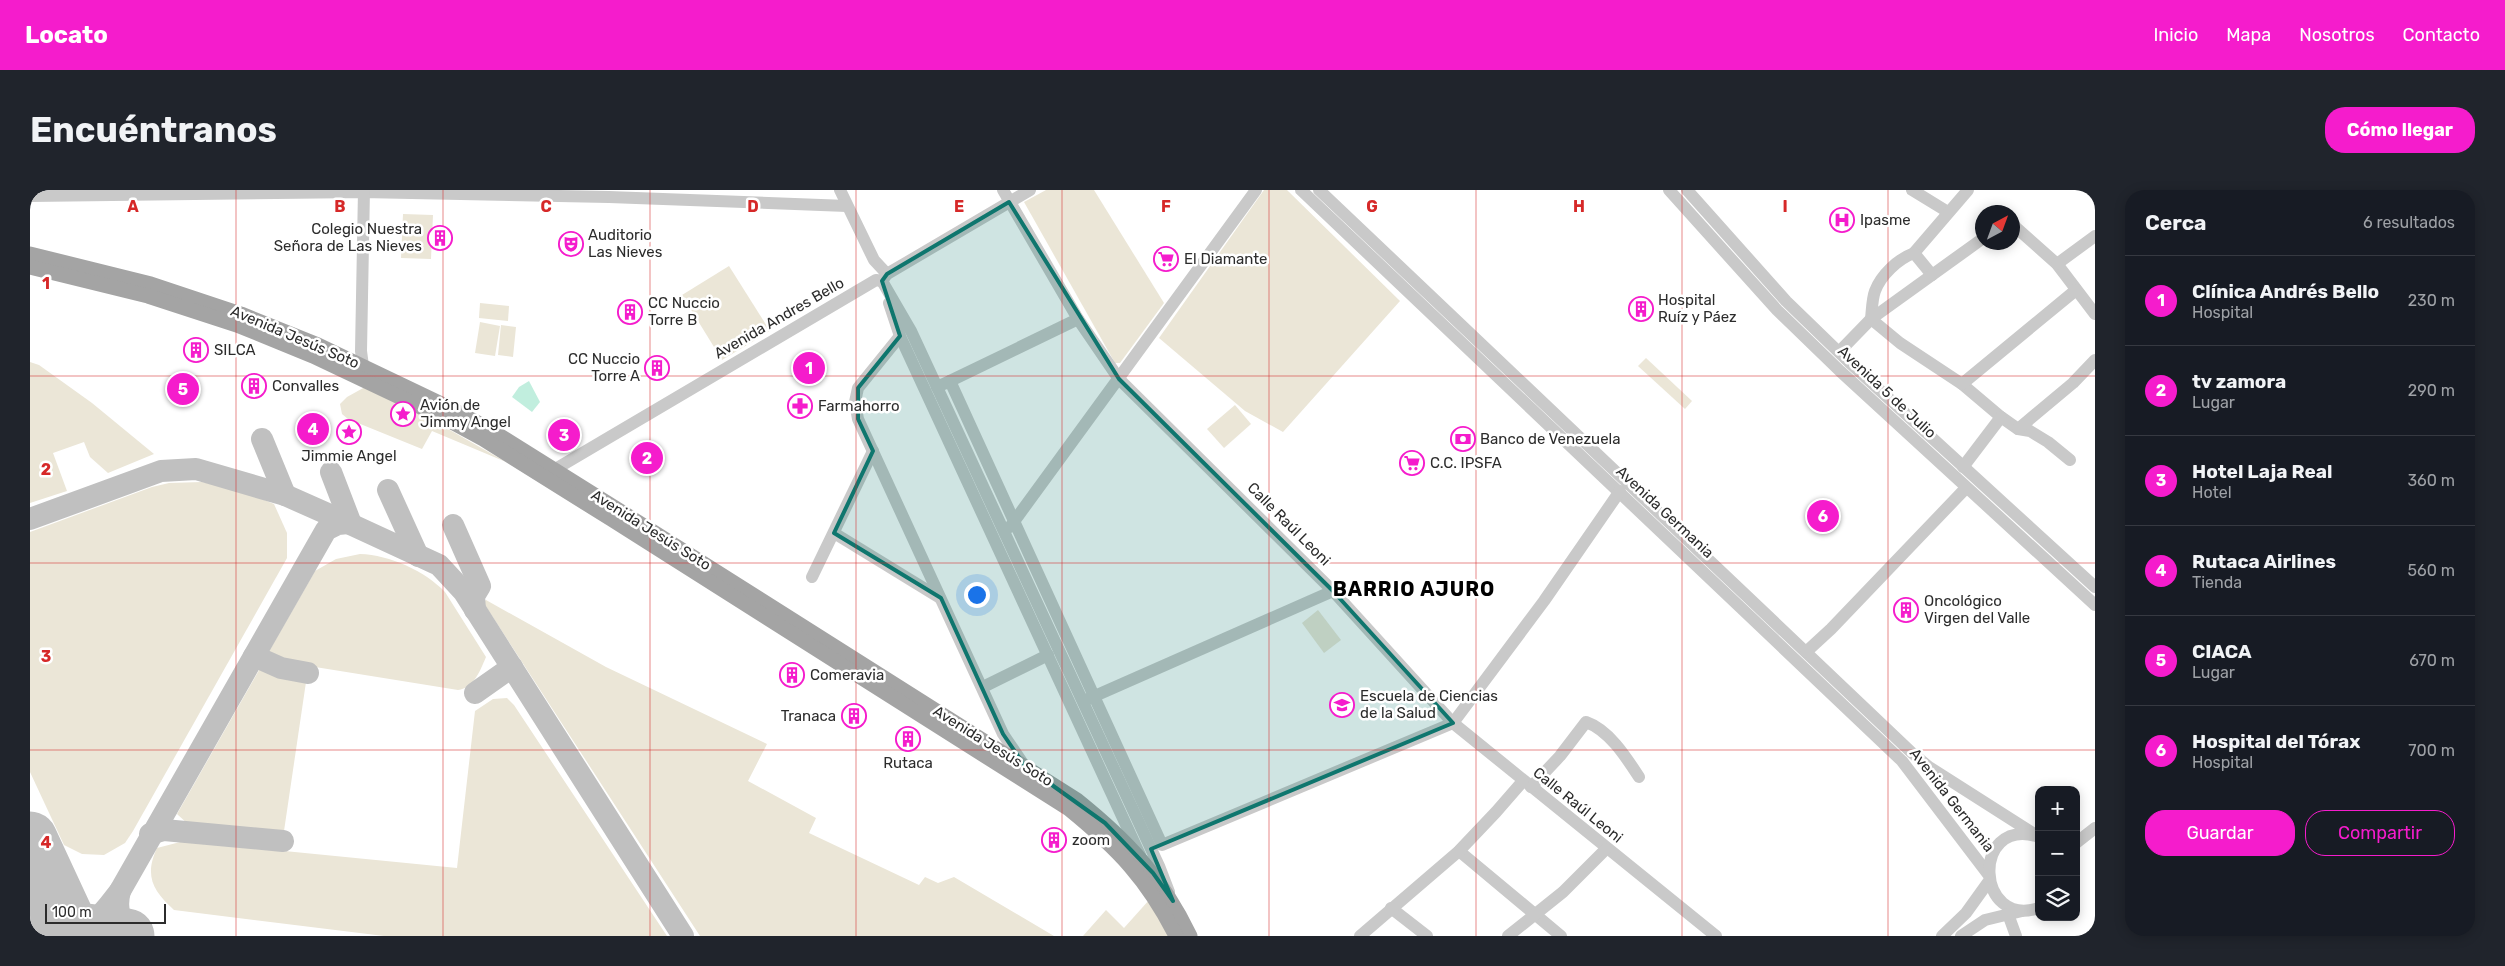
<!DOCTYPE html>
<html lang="es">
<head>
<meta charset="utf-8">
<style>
	body { margin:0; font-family:Rubik,sans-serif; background:#20242c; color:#f1f3f6 }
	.controls { position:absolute; right:15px; bottom:15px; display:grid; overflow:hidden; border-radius:10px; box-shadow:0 2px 12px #0003 }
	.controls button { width:45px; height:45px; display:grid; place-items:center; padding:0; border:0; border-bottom:1px solid #363941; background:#171b24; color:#f1f3f6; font:25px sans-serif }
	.compass { position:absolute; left:1945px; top:15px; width:45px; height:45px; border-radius:50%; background:#171b24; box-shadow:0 2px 12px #0003; rotate:41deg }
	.scale { position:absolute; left:15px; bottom:12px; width:121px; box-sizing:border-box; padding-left:5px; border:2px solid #2c2c2c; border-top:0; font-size:14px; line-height:18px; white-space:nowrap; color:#2c2c2c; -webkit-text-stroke:4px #fff; paint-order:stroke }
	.you { position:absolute; left:946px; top:404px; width:18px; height:18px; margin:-12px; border:4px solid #fff; border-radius:50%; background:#1a73e8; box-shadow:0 0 0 8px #1a73e833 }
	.badge { display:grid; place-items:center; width:32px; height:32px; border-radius:50%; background:#f51ccc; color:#fff; font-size:16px; font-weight:700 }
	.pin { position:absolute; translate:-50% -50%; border:2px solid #fff; box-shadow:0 1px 5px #0006 }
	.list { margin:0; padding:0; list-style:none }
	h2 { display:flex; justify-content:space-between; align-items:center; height:65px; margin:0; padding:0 20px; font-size:21px }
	h2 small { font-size:16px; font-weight:400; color:#9ea1a6 }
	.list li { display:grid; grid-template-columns:32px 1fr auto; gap:15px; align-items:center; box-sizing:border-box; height:90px; padding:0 20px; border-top:1px solid #363941 }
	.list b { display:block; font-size:19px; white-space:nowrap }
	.list p { margin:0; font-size:16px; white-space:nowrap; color:#9ea1a6 }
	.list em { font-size:16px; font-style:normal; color:#9ea1a6 }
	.actions { display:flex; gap:10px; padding:15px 20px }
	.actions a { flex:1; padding:11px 0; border:1px solid #f51ccc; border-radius:20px; text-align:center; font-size:18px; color:#f51ccc }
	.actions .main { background:#f51ccc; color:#fff }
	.icon { flex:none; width:28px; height:28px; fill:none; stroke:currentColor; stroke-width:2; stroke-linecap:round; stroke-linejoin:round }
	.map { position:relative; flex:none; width:2065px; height:746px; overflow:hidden; border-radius:20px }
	header { display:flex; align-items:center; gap:30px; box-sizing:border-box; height:70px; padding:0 25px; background:#f51ccc; color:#fff }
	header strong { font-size:24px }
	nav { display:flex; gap:28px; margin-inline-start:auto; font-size:18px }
	.intro { display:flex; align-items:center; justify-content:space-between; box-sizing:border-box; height:120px; padding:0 30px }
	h1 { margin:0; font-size:35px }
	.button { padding:12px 22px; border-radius:20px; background:#f51ccc; color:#fff; font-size:18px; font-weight:700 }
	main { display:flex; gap:30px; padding:0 30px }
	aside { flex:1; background:#171b24; border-radius:20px; box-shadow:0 2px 12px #0003 }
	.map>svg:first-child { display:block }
	.green { fill:#ebe6d7 }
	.water { fill:#c1eede }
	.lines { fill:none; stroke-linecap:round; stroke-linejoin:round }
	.taxiway { stroke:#c0c0c0; stroke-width:22 }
	.runway { stroke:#c0c0c0; stroke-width:55 }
	.minor { stroke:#c9c9c9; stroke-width:12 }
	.major { stroke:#a4a4a4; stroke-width:15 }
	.marked { fill:#0f766e; fill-opacity:0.2; stroke:#0f766e; stroke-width:4; stroke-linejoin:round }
	.grid { fill:none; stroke:#d62828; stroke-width:1; stroke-opacity:0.55 }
	.labels { text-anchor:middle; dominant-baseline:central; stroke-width:5; stroke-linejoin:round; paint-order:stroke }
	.poi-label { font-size:15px; fill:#2c2c2c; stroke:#fff; text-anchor:start }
	.street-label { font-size:15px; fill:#2c2c2c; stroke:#fff }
	.district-label { font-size:20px; font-weight:bold; letter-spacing:1px; fill:#000; stroke:#fff }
	.grid-label { font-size:16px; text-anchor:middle; font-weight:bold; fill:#d62828; stroke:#fff; stroke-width:5; stroke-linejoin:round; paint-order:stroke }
</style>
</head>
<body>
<header>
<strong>Locato</strong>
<nav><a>Inicio</a><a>Mapa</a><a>Nosotros</a><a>Contacto</a></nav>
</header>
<div class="intro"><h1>Encuéntranos</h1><a class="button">Cómo llegar</a></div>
<main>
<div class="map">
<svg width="2065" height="746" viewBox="0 0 2065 746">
	<rect width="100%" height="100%" fill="#fff"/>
	<g class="green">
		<path d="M1016,0H1064L1134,113L1090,173H1085L994,12Z"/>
		<path d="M1234,0H1257L1370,111L1253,242L1215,221L1129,148Z"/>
		<path d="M373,24L403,25L401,69L371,68Z"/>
		<path d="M699,76L740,141L692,170L652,105Z"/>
		<path d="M450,113L479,116L478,131L449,128Z"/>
		<path d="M450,132L470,136L465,166L445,163Z"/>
		<path d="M471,135L486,137L483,167L468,165Z"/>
		<path d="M1616,168L1662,211L1655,219L1608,176Z"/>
		<path d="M0,172L9,175L62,213L124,264L78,283L60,267L54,252L23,263L37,301L0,313Z"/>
		<path d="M335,197L383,219L476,272L402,241L392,259L318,229L312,224L310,214L317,207Z"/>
		<path d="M1205,215L1221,234L1194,258L1177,239Z"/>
		<path d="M172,292L201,296L244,314L257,343V368L103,641L95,653L74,665L52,664L34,655L0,582V342L122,297L139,293Z"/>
		<path d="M330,364C360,365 395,381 415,402L456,467C450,481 444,498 428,500L279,476L258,472L238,463L285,381L306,369Z"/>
		<path d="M456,410L576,477L737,554L718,591L786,628L779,643L889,695L895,687L908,693L924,687L1024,746H670L453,412Z"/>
		<path d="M1288,420L1311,450L1294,463L1272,433Z"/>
		<path d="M232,475L276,492L254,641L159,635L147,624Z"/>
		<path d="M477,508L484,515L637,746H354L144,720C123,701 114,686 127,658L154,651L427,678L445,521L463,509Z"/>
		<path d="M1120,709L1139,746H1053L1076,720L1094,738Z"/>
	</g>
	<path class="water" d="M499,191L510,212L502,222L482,207L489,197Z"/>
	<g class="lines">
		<g class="taxiway">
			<path d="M232,249L255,305"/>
			<path d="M301,282L321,334"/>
			<path d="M358,300L388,366"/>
			<path d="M0,329L131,281L166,279L255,305L318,333L409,375L434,402L653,746"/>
			<path d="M423,335L450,396L444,406L445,420"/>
			<path d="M224,466L251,478L278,483"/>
			<path d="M445,503L482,477"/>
			<path d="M120,644L134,640L253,651"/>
			<path d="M90,701C85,720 90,731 104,746"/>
			<path d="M41,739C67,735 75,720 90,701L296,340L308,334L318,333"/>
		</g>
		<g class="runway">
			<path d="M0,649L45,746"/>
			<path d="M8,735L97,746"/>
		</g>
		<g class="minor">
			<path d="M810,0L844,70L857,84"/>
			<path d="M973,0L1048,129L1089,189L1303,401L1423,533L1686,746"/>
			<path d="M1271,0L1872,571L1958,684"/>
			<path d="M1289,0L1881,562L1899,577L2009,647"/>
			<path d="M1639,0L1747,120L1810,181L2065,415"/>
			<path d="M1657,0L1756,111L1819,172L2065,397"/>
			<path d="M1882,0L1918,22"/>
			<path d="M1938,0L1884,63C1868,69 1851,85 1845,101C1842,109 1842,120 1841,129L1870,153L1932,194L1971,227L1988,239L2000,241L2018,252L2040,270"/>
			<path d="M0,6L332,2L579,7L817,16"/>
			<path d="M1982,34L2027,74L2065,124"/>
			<path d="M1884,63L1902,85"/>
			<path d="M2027,74L2065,46"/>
			<path d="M852,91L881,141L1129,676L1139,702"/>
			<path d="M859,113L870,146L1110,665"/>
			<path d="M870,146L828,198L825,212L828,229L973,544L994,575"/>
			<path d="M1809,162L1841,129L1952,49"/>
			<path d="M328,183L333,176L331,161L334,0"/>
			<path d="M920,191L1048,129"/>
			<path d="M1932,194L2046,100"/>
			<path d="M907,197L920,191L1132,655L1423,533L1514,411L1590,301"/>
			<path d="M1988,239L2043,193L2065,170"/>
			<path d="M1933,277L1971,227"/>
			<path d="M517,284L846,90L852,91L857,84L1000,0"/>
			<path d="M980,337L1226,0"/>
			<path d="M804,343L910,408"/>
			<path d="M782,387L843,261"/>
			<path d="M1776,462L1801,439L1936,298"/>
			<path d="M953,497L1018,465"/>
			<path d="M1058,509L1303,401"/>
			<path d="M1501,597L1530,566L1556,532C1579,540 1596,567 1609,587"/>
			<path d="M2006,646C1941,628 1946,739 2009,718"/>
			<path d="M2046,653L2065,638"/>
			<path d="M1429,661L1531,746"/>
			<path d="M1361,718L1397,746"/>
			<path d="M1978,724L1986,746"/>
			<path d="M1330,746L1429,661L1466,622L1493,591"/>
			<path d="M1478,746L1533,702L1576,659"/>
			<path d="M1912,746L1936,723L1959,691"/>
			<path d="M1931,746L1955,730L1992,721"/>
		</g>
		<g class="major">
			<path d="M0,64L121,94L211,124L288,155L424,220L459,239L587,319L1047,610C1098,651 1131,686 1160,746"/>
			<path d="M0,77L118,106L207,135L283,166L418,230L453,249L581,329L1039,619C1088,659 1118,690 1146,746"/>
		</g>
	</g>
	<path class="marked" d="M979,12L1089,189L1303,401L1423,533L1121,659L1143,711L1123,683L1075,633L994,575L973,544L911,408L804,343L843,261L828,229V198L870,146L852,91L857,84Z"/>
	<path class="grid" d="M206,0V746M413,0V746M620,0V746M826,0V746M1032,0V746M1239,0V746M1446,0V746M1652,0V746M1858,0V746M0,186H2065M0,373H2065M0,560H2065"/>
	<defs>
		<symbol id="hospital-ring" viewBox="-11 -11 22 22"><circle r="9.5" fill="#fff" stroke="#f51ccc" stroke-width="1.5"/><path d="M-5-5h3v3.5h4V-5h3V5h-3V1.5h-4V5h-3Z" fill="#f51ccc"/></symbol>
		<symbol id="building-ring" viewBox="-11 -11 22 22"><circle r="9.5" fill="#fff" stroke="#f51ccc" stroke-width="1.5"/><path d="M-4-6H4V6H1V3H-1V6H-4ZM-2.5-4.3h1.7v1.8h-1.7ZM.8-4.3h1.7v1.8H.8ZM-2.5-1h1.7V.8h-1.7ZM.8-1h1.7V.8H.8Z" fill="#f51ccc"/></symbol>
		<symbol id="theatre-ring" viewBox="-11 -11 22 22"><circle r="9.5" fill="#fff" stroke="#f51ccc" stroke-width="1.5"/><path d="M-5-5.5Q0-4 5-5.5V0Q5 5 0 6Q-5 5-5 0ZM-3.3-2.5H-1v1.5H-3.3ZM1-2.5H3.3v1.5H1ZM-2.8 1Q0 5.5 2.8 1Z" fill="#f51ccc"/></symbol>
		<symbol id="supermarket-ring" viewBox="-11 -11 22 22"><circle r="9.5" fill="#fff" stroke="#f51ccc" stroke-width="1.5"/><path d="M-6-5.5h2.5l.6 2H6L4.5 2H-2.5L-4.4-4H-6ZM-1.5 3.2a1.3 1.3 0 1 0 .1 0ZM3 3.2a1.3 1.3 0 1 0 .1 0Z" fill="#f51ccc"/></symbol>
		<symbol id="pharmacy-ring" viewBox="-11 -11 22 22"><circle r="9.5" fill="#fff" stroke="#f51ccc" stroke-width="1.5"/><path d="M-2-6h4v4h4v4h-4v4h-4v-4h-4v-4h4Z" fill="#f51ccc"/></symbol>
		<symbol id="sight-ring" viewBox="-11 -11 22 22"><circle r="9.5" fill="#fff" stroke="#f51ccc" stroke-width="1.5"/><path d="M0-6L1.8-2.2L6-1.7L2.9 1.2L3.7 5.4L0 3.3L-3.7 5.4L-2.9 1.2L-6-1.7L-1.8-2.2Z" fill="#f51ccc"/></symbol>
		<symbol id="bank-ring" viewBox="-11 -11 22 22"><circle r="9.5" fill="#fff" stroke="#f51ccc" stroke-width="1.5"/><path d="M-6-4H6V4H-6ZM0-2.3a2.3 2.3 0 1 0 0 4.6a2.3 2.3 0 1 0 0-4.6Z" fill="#f51ccc"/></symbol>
		<symbol id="university-ring" viewBox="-11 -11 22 22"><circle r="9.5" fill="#fff" stroke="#f51ccc" stroke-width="1.5"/><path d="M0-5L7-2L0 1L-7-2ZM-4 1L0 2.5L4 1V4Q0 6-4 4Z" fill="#f51ccc"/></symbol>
	</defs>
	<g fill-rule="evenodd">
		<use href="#hospital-ring" x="1798" y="16" width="28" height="28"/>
		<use href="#building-ring" x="396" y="34" width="28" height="28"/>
		<use href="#theatre-ring" x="527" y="40" width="28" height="28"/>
		<use href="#supermarket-ring" x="1122" y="55" width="28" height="28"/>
		<use href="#building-ring" x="1597" y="105" width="28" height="28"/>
		<use href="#building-ring" x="586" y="108" width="28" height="28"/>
		<use href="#building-ring" x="152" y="146" width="28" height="28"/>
		<use href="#building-ring" x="613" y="164" width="28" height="28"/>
		<use href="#building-ring" x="210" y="182" width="28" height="28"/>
		<use href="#pharmacy-ring" x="756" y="202" width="28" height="28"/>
		<use href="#sight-ring" x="359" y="210" width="28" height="28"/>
		<use href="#sight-ring" x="305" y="228" width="28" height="28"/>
		<use href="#bank-ring" x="1419" y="235" width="28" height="28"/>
		<use href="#supermarket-ring" x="1368" y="259" width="28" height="28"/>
		<use href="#building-ring" x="1862" y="406" width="28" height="28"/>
		<use href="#building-ring" x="748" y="471" width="28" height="28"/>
		<use href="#university-ring" x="1298" y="501" width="28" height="28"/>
		<use href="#building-ring" x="810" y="512" width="28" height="28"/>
		<use href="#building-ring" x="864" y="535" width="28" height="28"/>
		<use href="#building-ring" x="1010" y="636" width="28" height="28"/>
	</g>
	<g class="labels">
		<g class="poi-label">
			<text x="1830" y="30">Ipasme</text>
			<text x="392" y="39" text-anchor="end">Colegio Nuestra<tspan x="392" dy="17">Señora de Las Nieves</tspan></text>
			<text x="558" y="45">Auditorio<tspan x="558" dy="17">Las Nieves</tspan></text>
			<text x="1154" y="69">El Diamante</text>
			<text x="1628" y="110">Hospital<tspan x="1628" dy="17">Ruíz y Páez</tspan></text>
			<text x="618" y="113">CC Nuccio<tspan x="618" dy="17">Torre B</tspan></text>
			<text x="184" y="160">SILCA</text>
			<text x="610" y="169" text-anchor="end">CC Nuccio<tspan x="610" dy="17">Torre A</tspan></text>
			<text x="242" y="196">Convalles</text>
			<text x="390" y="215">Avión de<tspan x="390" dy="17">Jimmy Angel</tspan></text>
			<text x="788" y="216">Farmahorro</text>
			<text x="1450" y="249">Banco de Venezuela</text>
			<text x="319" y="266" text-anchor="middle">Jimmie Angel</text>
			<text x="1400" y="273">C.C. IPSFA</text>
			<text x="1894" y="411">Oncológico<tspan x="1894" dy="17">Virgen del Valle</tspan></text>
			<text x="780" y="485">Comeravia</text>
			<text x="1330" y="506">Escuela de Ciencias<tspan x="1330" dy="17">de la Salud</tspan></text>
			<text x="806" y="526" text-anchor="end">Tranaca</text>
			<text x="878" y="573" text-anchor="middle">Rutaca</text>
			<text x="1042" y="650">zoom</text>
		</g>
		<g class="street-label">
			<text transform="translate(749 128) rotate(-30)">Avenida Andres Bello</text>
			<text transform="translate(265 147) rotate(23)">Avenida Jesús Soto</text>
			<text transform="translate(1857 202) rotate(43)">Avenida 5 de Julio</text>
			<text transform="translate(1635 322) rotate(43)">Avenida Germania</text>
			<text transform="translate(1259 334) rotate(45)">Calle Raúl Leoni</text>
			<text transform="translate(621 340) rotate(32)">Avenida Jesús Soto</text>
			<text transform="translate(963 556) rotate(32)">Avenida Jesús Soto</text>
			<text transform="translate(1922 610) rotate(52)">Avenida Germania</text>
			<text transform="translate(1548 615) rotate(39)">Calle Raúl Leoni</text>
		</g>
		<g class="district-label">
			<text x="1384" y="399">BARRIO AJURO</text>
		</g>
	</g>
	<g class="grid-label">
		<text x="103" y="22">A</text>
		<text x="310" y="22">B</text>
		<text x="516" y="22">C</text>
		<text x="723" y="22">D</text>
		<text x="929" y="22">E</text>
		<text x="1136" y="22">F</text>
		<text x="1342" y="22">G</text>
		<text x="1549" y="22">H</text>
		<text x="1755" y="22">I</text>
		<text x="16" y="99">1</text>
		<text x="16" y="285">2</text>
		<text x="16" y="472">3</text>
		<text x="16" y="658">4</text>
	</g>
</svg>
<div class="controls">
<button>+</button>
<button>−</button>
<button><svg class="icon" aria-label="layers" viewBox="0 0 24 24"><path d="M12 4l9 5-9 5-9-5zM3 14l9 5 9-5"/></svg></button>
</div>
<svg class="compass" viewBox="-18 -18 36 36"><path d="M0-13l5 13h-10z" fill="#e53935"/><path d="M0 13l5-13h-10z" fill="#9ea1a6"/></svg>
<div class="scale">100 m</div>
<div class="you"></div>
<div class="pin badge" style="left:779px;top:178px">1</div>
<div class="pin badge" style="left:617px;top:268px">2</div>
<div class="pin badge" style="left:534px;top:245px">3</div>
<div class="pin badge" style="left:283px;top:239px">4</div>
<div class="pin badge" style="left:153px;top:199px">5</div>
<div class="pin badge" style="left:1793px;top:326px">6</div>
</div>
<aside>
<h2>Cerca<small>6 resultados</small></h2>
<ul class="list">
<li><span class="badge">1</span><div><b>Clínica Andrés Bello</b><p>Hospital</p></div><em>230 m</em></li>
<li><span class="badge">2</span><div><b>tv zamora</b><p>Lugar</p></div><em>290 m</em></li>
<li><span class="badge">3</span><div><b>Hotel Laja Real</b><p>Hotel</p></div><em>360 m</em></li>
<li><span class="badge">4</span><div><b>Rutaca Airlines</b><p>Tienda</p></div><em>560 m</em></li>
<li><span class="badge">5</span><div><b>CIACA</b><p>Lugar</p></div><em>670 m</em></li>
<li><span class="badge">6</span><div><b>Hospital del Tórax</b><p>Hospital</p></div><em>700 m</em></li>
</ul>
<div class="actions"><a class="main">Guardar</a><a>Compartir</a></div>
</aside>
</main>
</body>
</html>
